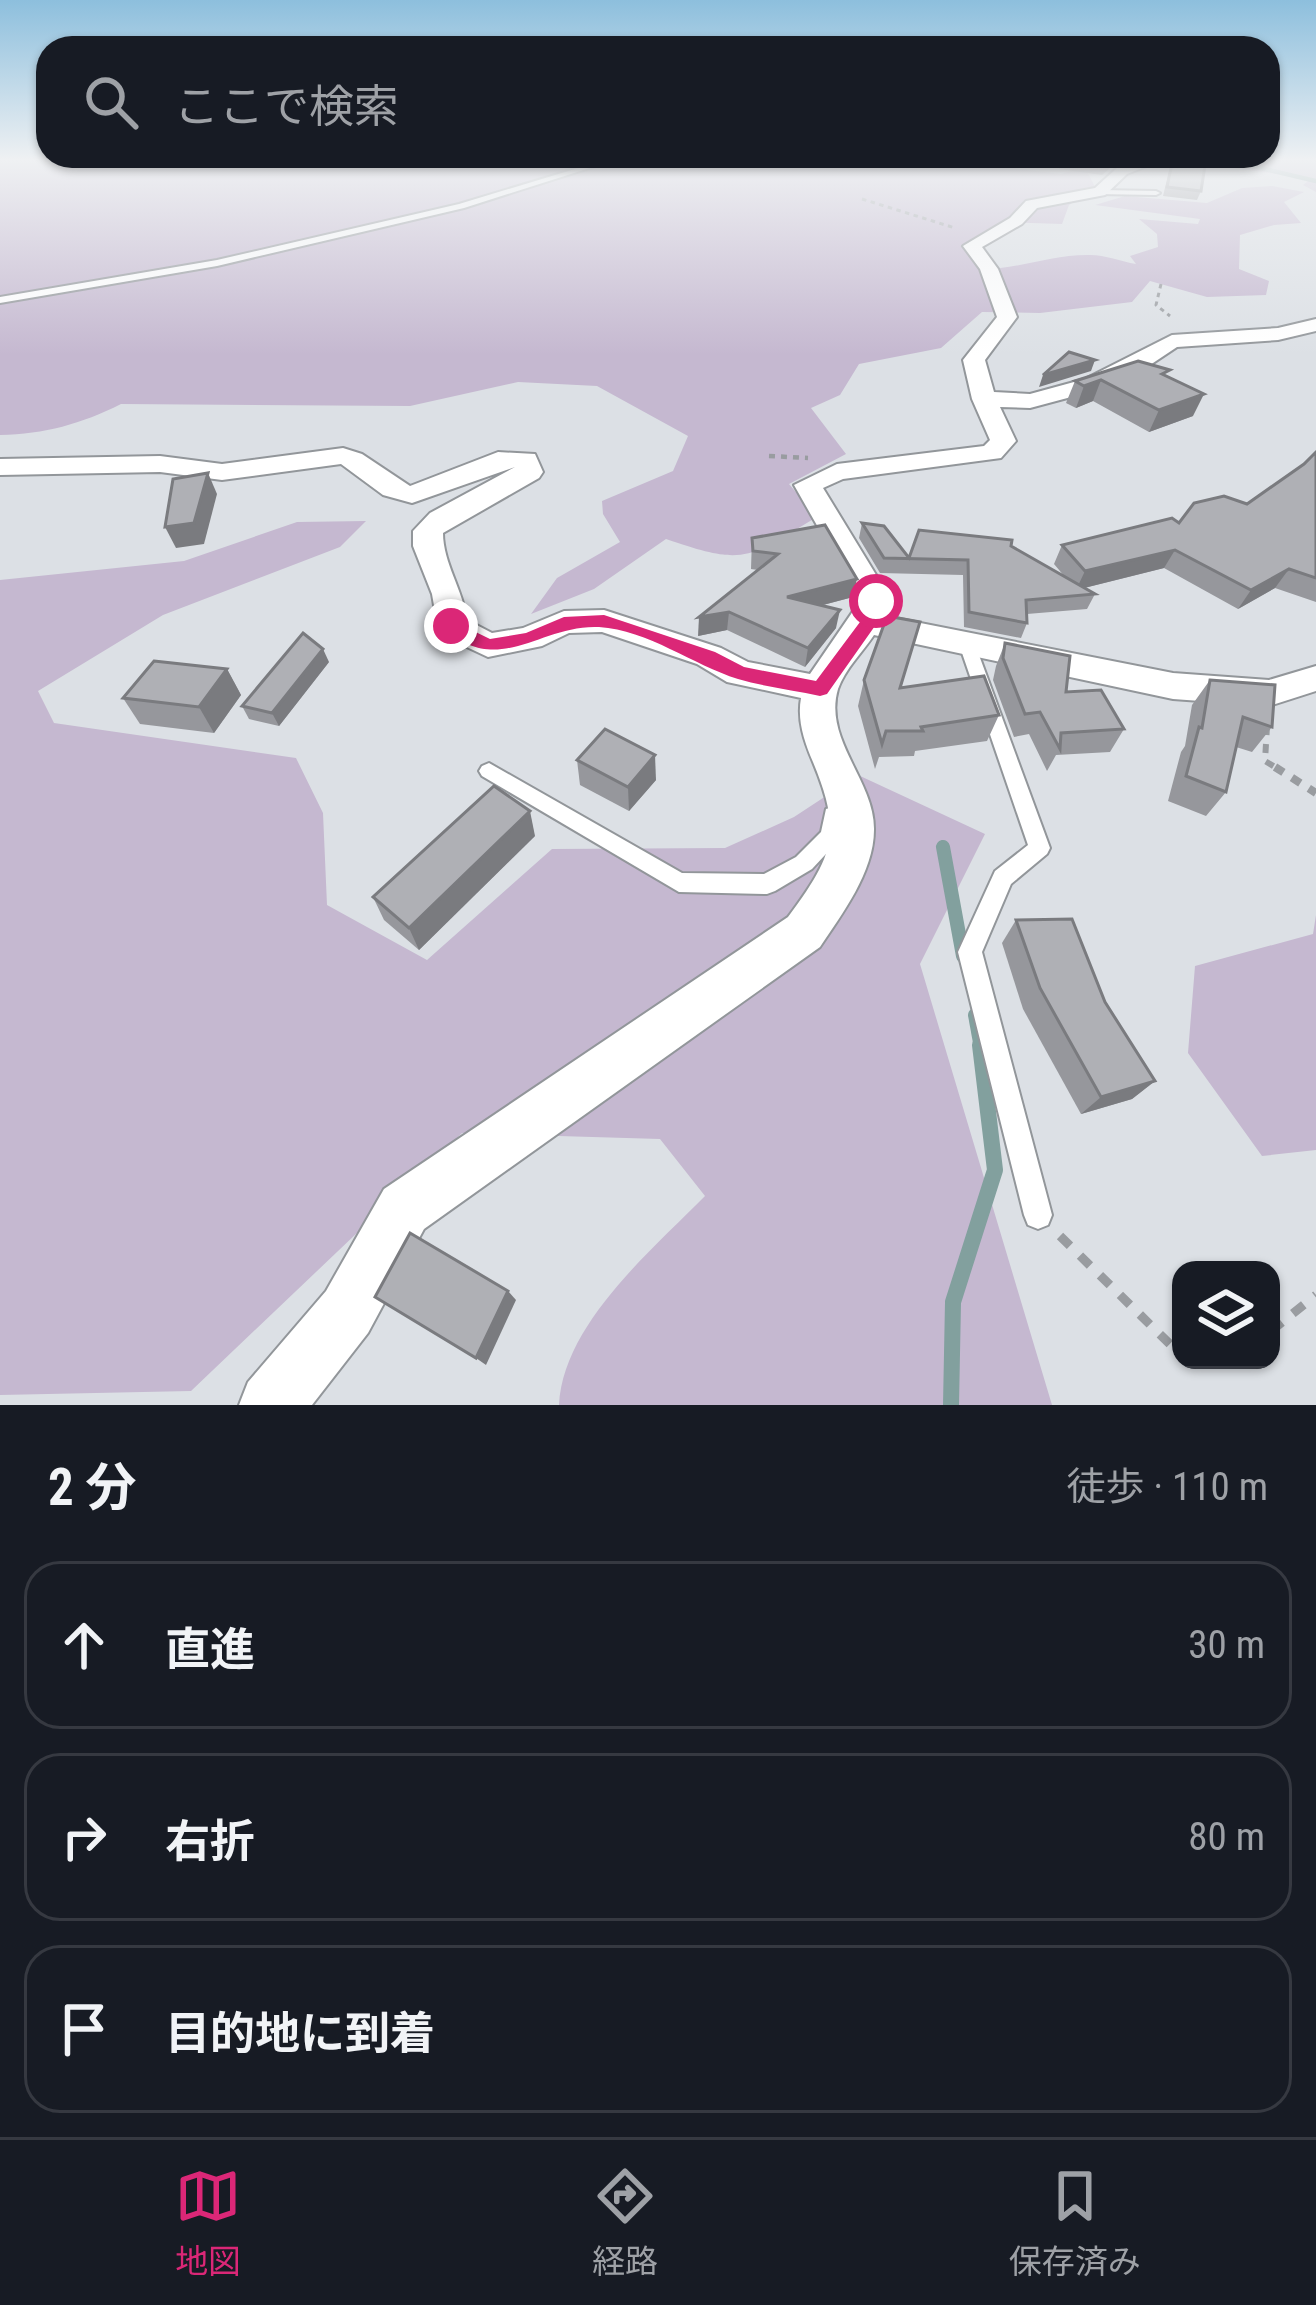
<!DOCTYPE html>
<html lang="ja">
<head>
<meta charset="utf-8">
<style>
	body { margin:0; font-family:"Roboto Condensed","Noto Sans JP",sans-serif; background:#242831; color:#f1f3f6 }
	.controls { position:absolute; right:36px; bottom:36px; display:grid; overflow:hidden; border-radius:24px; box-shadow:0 3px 9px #0004 }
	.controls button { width:108px; height:108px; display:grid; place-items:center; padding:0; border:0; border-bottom:3px solid #363941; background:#171b24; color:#f1f3f6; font:60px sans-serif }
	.stop { position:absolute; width:36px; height:36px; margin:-27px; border:9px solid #db2777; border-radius:50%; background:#fff }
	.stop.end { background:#db2777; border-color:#fff; box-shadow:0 3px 12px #0008 }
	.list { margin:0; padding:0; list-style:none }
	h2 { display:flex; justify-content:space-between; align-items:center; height:156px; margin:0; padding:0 48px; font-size:51px }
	h2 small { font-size:39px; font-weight:400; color:#9ea1a6 }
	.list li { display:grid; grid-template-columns:78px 1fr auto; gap:36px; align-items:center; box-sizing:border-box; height:168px; margin:0 24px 24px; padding:0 24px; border:3px solid #363941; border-radius:36px }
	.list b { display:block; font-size:45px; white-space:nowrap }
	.list em { font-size:39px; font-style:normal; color:#9ea1a6 }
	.icon { flex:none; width:66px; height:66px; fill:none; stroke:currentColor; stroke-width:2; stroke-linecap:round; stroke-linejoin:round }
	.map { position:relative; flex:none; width:1316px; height:1405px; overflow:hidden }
	.search { position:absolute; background:#171b24; box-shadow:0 3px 9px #0004; left:36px; right:36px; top:36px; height:132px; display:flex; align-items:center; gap:30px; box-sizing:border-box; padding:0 42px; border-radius:36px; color:#9ea1a6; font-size:45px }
	.sheet { height:732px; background:#171b24 }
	nav { display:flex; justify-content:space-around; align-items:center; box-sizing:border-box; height:168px; border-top:3px solid #363941; background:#171b24; font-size:33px; color:#9ea1a6 }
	nav a { display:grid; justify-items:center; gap:6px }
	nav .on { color:#db2777 }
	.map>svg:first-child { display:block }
	.green { fill:#c5b8d0 }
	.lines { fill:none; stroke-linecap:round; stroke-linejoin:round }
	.stream-far2 { stroke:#82a09e; stroke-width:4.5 }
	.stream-far1 { stroke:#82a09e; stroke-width:14 }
	.stream { stroke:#82a09e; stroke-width:16 }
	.lane-casing { stroke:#92969a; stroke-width:4 }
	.street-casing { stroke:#92969a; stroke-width:4 }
	.path-far4 { stroke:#999ca0; stroke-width:3; stroke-dasharray:4.5 4.5; stroke-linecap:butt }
	.path-far3 { stroke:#999ca0; stroke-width:4.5; stroke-dasharray:6 6; stroke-linecap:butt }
	.path-far2 { stroke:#999ca0; stroke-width:6; stroke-dasharray:9 9; stroke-linecap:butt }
	.path-far1 { stroke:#999ca0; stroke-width:8; stroke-dasharray:10 10; stroke-linecap:butt }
	.path { stroke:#999ca0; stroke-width:9; stroke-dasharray:14 14; stroke-linecap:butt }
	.lane { fill:#fff; fill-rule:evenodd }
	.street { fill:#fff; fill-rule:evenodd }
	.wall { fill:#96979c }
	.shaded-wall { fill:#7a7b7f }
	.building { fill:#afb0b5; stroke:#7a7b7f; stroke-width:3 }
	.route { fill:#db2777 }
</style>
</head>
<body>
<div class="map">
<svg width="1316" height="1405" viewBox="0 0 1316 1405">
	<rect width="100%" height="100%" fill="#dce0e5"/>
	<g class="green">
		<path d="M0,159H1008L1005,167L1061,174L1085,167L1095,187L1069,205L1062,224L1002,222L967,243L979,269C1016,270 1050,255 1087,255C1103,254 1120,261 1136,264L1130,256L1158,247L1157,234L1139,219L1198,224L1200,219L1095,205L1125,196L1207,203L1242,188L1272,186L1304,192L1284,202L1301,223L1274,225L1240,235L1239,269L1269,281L1266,295L1207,297L1150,281L1132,302L1040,313L982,312L941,348L859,364L840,395L811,408L846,454L789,484L817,517C747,558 747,567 666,539L594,589L531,614L557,578L620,542L603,514L602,501L673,471L688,436L597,386L518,382L410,406L121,404C81,424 45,434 0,435Z"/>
		<path d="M1197,159H1316V192L1303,185L1311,179L1186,161Z"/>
		<path d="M366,521L340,547L163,615L38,691L54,723L296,758L323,813L327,905L427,960L552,849L725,848L794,817L858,775L985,834L920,964L1052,1405H559C563,1324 652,1250 705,1196L660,1139L462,1133L191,1391L0,1395V580L184,561L297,522Z"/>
		<path d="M1316,915V1150L1262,1156L1188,1053L1195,966L1313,934Z"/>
	</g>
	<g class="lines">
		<path class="stream-far2" d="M1191,163L1252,166L1316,181"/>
		<g class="stream-far1">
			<path d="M943,847L963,956"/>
			<path d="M975,1015L981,1048"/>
		</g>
		<path class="stream" d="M951,1405L953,1302L995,1170L980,1045"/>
		<defs>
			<g id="lane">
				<path d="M608,159H618L464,208L217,266L0,303V297L217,260L459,204Z"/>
				<path d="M1100,190L1156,191L1160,193L1156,195L1097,194Z"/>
				<path d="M968,641L976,647L1050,848L1047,854L1011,884L982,952L1052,1215L1048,1225L1038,1229L1028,1225L1024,1215L958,952L995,871L1028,845L960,647Z"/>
				<path d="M489,763L682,873L764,874L796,857L821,832L826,809L833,807L840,809L843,815L838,841L812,869L775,891L767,894L679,892L482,776L479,771L482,766Z"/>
			</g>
			<path id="street" d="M1145,159H1165L1127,174L1105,195L1037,208L1022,224L982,247L998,269L1017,317L985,360L994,392L1030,394L1085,379L1172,335L1278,328L1316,319V331L1278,340L1177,347L1135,375L1101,389L1030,408L1000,407L1016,441L1001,458L843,479L823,488L892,601L885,616L1173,673L1269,680L1316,666V691L1269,706L1173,699L874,635C862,653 845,669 838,689C823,740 875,781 874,830C874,872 842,914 820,947L424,1229L368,1333L312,1405H239L248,1382L326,1291L384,1189L788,917C833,856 843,834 813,762C804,741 797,720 801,698L727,682L697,664L602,632L569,633L542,646L488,657L439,634L432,594L413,546V531L430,513L515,467L412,503L383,495L341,464L222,480L160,472L0,475V459L160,456L222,464L343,448L362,454L410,486L498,452L535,454L543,472L539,478L443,533C443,563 463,590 467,620L492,633L523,628L564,611L604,610L721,648L748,662L810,674L860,601L794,485L837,464L984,446L990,440L972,399L963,360L997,317L980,269L963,246L1010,218L1026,201L1095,188L1117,168Z"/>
		</defs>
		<use href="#lane" class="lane-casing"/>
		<use href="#street" class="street-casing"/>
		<g class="path-far4">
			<path d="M862,199L955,228"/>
			<path d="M1161,284L1156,305L1170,316"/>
		</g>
		<path class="path-far3" d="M769,456L808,458"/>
		<path class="path-far2" d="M1267,726L1265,761L1280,770"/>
		<path class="path-far1" d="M1275,767L1316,793"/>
		<g class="path">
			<path d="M1060,1236L1181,1355"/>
			<path d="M1271,1331L1316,1295"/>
		</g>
		<use href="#lane" class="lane"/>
		<use href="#street" class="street"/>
	</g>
	<g class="wall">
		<path d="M1114,159L1109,169L1102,175L1059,169L1062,161Z"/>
		<path d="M1172,159H1206L1201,191L1197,200L1163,196Z"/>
		<path d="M1167,376L1193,416L1149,432L1093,401L1076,408L1066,403L1075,381Z"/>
		<path d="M1316,452V602L1275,588L1238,609L1164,568L1084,588L1095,594L1087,609L1027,614V623L1021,638L964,627L963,575L880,573L859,538L862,523L909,558L1011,546L1065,577L1054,564L1062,545L1179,523L1247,504L1304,464Z"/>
		<path d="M752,538L853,597L823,605L836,628L805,667L727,630L698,636L758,570L751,569Z"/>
		<path d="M1005,643L1066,692L1124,729L1110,752L1056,755L1047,771L1029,734L1014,737L993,680L996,666Z"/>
		<path d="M329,662L279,726L249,719L242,706Z"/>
		<path d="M227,669L241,695L214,733L140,724L123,698Z"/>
		<path d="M864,680L900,688L999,715L987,741L915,751L914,756L879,757L875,769L858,706Z"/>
		<path d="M1210,680L1272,727L1252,752L1236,747L1226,792L1206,816L1168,801L1181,752L1185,746L1192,705Z"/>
		<path d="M577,760L656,780L629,811L580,785Z"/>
		<path d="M535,836L419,950L384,920L373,897Z"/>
		<path d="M1016,920L1105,1002L1155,1081L1132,1099L1081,1114L1023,1009L1002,943Z"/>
	</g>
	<g class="shaded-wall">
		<path d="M1095,360L1091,371L1039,387L1043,375Z"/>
		<path d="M1101,380L1093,401L1076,408L1084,386Z"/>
		<path d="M1204,394L1193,416L1149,432L1159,410Z"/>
		<path d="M208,473L217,494L204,544L176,548L165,527Z"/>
		<path d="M1175,550L1164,568L1076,590L1085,571Z"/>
		<path d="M1289,569L1275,588L1238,609L1251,590Z"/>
		<path d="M857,579L853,597L785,615L787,597Z"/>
		<path d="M840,610L836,628L805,667L808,648Z"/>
		<path d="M729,612L727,630L698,636L699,617Z"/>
		<path d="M323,649L329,662L279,726L272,713Z"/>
		<path d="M227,669L241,695L214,733L199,707Z"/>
		<path d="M655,755L656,780L629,811L628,787Z"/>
		<path d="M530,811L535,836L419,950L409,928Z"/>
		<path d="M1155,1081L1132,1099L1081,1114L1101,1097Z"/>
		<path d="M508,1291L516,1300L486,1365L476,1358Z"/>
	</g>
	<g class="building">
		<path d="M1065,159H1113L1105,167L1062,161Z"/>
		<path d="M1173,159H1206L1201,191L1167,187Z"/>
		<path d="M1069,352L1095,360L1043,375Z"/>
		<path d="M1138,361L1170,370L1162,374L1204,394L1159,410L1101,380L1084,386L1075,381Z"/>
		<path d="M1316,452V578L1289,569L1251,590L1175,550L1085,571L1062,545L1172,518L1179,523L1194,503L1224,496L1247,504L1304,464Z"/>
		<path d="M208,473L194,523L165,527L173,479Z"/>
		<path d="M862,523L884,526L909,558L919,530L1012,540L1011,546L1095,594L1026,600L1027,623L969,612L968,560L884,558Z"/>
		<path d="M825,525L857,579L787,597L840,610L808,648L729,612L699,617L778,554L753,551L752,538Z"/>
		<path d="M887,616L920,622L900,688L984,676L999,715L921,727L923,731H886L882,744L864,680Z"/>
		<path d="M303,633L323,649L272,713L242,706Z"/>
		<path d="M1005,643L1070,656L1066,692L1101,690L1124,729L1061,733L1060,749L1040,712L1025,714L1003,658Z"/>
		<path d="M154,661L227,669L199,707L123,698Z"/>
		<path d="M1210,680L1275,685L1272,727L1243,717L1226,792L1186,776L1199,727L1202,728Z"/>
		<path d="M605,729L655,755L628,787L577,760Z"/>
		<path d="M494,786L530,811L409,928L373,897Z"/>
		<path d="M1072,919L1105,1002L1155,1081L1101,1097L1040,988L1016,920Z"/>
		<path d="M410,1233L508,1291L476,1358L375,1297Z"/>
	</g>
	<linearGradient id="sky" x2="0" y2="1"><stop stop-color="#8dbfdd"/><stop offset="0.45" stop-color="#eff1f3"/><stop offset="1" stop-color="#eff1f3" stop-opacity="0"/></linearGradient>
	<rect width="1316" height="355" fill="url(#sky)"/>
	<path class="route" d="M870,597L885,601L877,623L827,694L820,696C793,690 765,687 738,679C693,665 648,630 599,627C539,624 498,680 442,626L451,620L490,639L526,633L564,617L604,615L715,652L744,667L816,681L860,622Z"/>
</svg>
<div class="controls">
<button><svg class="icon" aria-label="layers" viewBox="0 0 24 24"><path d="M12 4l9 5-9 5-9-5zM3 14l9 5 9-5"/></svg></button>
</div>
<div class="stop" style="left:876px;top:601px"></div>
<div class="stop end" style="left:451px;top:626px"></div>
<div class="search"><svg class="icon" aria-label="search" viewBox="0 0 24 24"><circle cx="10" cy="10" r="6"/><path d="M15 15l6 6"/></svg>ここで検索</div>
</div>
<section class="sheet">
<h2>2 分<small>徒歩 · 110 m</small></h2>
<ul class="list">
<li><svg class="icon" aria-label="ahead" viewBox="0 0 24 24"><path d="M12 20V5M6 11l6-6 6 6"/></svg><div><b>直進</b></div><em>30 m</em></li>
<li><svg class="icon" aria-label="right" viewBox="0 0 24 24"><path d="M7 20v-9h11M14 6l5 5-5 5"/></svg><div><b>右折</b></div><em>80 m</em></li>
<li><svg class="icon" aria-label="arrive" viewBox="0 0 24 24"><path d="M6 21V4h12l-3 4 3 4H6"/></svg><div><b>目的地に到着</b></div></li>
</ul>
</section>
<nav>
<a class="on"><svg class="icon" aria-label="map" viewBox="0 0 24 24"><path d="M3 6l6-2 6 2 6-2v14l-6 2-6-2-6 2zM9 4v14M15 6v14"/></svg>地図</a>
<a><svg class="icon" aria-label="directions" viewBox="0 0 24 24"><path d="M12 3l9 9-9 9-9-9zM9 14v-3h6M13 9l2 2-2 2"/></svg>経路</a>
<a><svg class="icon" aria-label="saved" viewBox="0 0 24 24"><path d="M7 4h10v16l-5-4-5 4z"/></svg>保存済み</a>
</nav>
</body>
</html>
